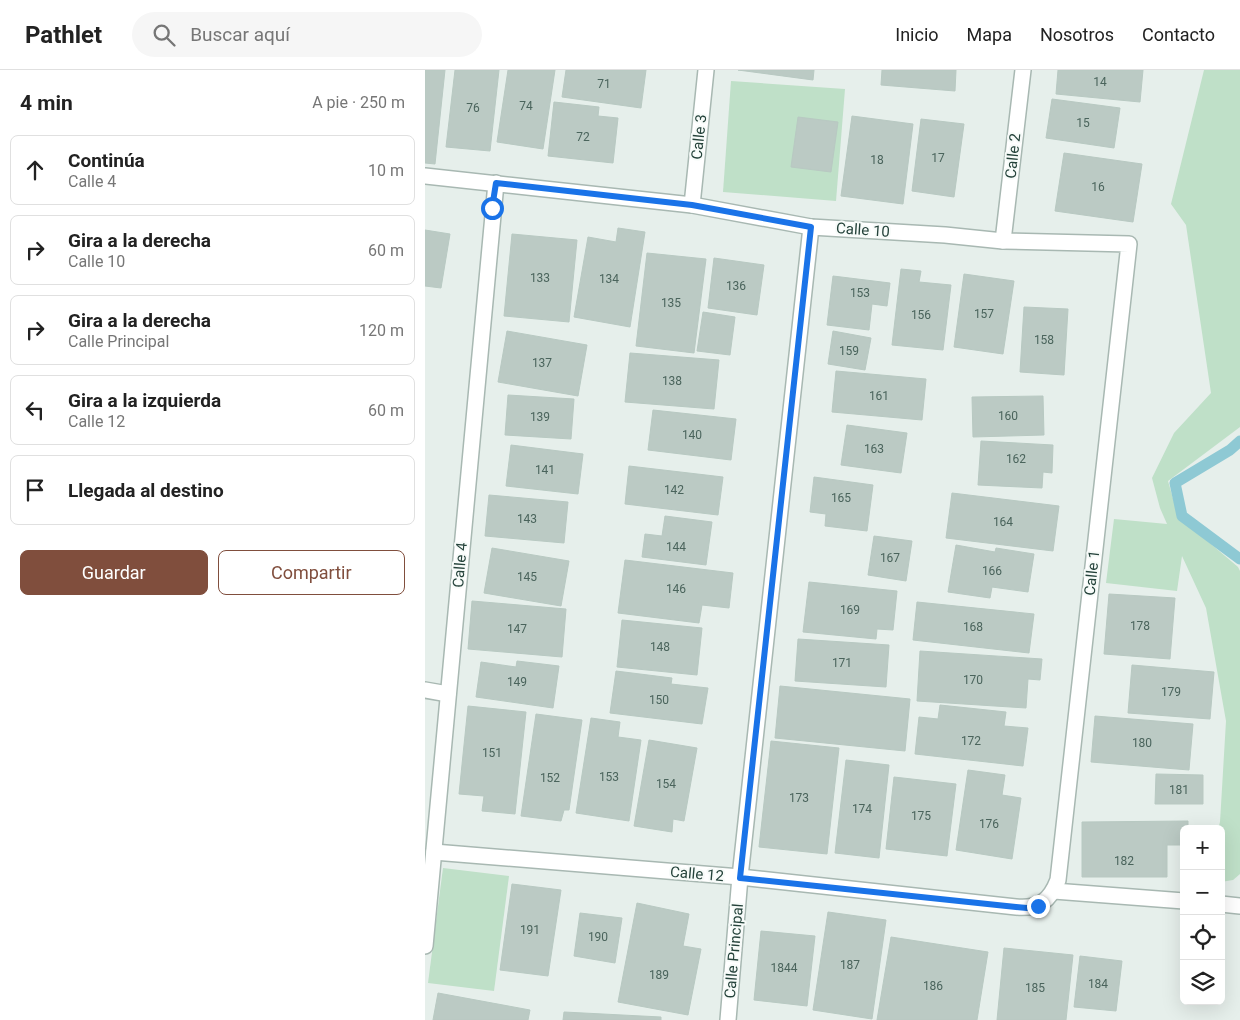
<!DOCTYPE html>
<html lang="es">
<head>
<meta charset="utf-8">
<style>
	body { margin:0; font-family:Roboto,sans-serif; background:#f6f6f6; color:#222 }
	.controls { position:absolute; right:15px; bottom:15px; display:grid; overflow:hidden; border-radius:8px; box-shadow:0 5px 20px #0002 }
	.controls button { width:45px; height:45px; display:grid; place-items:center; padding:0; border:0; border-bottom:1px solid #e0e0e0; background:#fff; color:#222; font:25px sans-serif }
	.stop { position:absolute; width:15px; height:15px; margin:-11px; border:4px solid #1a73e8; border-radius:50%; background:#fff }
	.stop.end { background:#1a73e8; border-color:#fff; box-shadow:0 1px 5px #0008 }
	.list { margin:0; padding:0; list-style:none }
	h2 { display:flex; justify-content:space-between; align-items:center; height:65px; margin:0; padding:0 20px; font-size:21px }
	h2 small { font-size:16px; font-weight:400; color:#767676 }
	.list li { display:grid; grid-template-columns:32px 1fr auto; gap:15px; align-items:center; box-sizing:border-box; height:70px; margin:0 10px 10px; padding:0 10px; border:1px solid #e0e0e0; border-radius:8px }
	.list b { display:block; font-size:19px; white-space:nowrap }
	.list p { margin:0; font-size:16px; white-space:nowrap; color:#767676 }
	.list em { font-size:16px; font-style:normal; color:#767676 }
	.actions { display:flex; gap:10px; padding:15px 20px }
	.actions a { flex:1; padding:11px 0; border:1px solid #804e3d; border-radius:8px; text-align:center; font-size:18px; color:#804e3d }
	.actions .main { background:#804e3d; color:#fff }
	.icon { flex:none; width:28px; height:28px; fill:none; stroke:currentColor; stroke-width:2; stroke-linecap:round; stroke-linejoin:round }
	.map { position:relative; flex:none; width:815px; height:950px; overflow:hidden }
	header { display:flex; align-items:center; gap:30px; box-sizing:border-box; height:70px; padding:0 25px; background:#fff; border-bottom:1px solid #e0e0e0 }
	header strong { font-size:24px }
	nav { display:flex; gap:28px; margin-inline-start:auto; font-size:18px }
	.search { width:350px; height:45px; background:#f6f6f6; display:flex; align-items:center; gap:12px; box-sizing:border-box; padding:0 18px; border-radius:28px; color:#767676; font-size:19px }
	main { display:flex }
	aside { flex:1; background:#fff }
	.map>svg:first-child { display:block }
	.green { fill:#bfe0c8 }
	.lines { fill:none; stroke-linecap:round; stroke-linejoin:round }
	.stream { stroke:#8ec9d4; stroke-width:11 }
	.building { fill:#bbcac4; stroke:#b8c9c2 }
	.minor-casing { stroke:#a8b8b2; stroke-width:18 }
	.minor { stroke:#fff; stroke-width:15 }
	.route { stroke:#1a73e8; stroke-width:6 }
	.labels { text-anchor:middle; dominant-baseline:central; stroke-width:4; stroke-linejoin:round; paint-order:stroke }
	.number-label { font-size:12px; fill:#4a645c }
	.street-label { font-size:15px; fill:#24423a; stroke:#f7fbf9 }
</style>
</head>
<body>
<header>
<strong>Pathlet</strong>
<div class="search"><svg class="icon" aria-label="search" viewBox="0 0 24 24"><circle cx="10" cy="10" r="6"/><path d="M15 15l6 6"/></svg>Buscar aquí</div>
<nav><a>Inicio</a><a>Mapa</a><a>Nosotros</a><a>Contacto</a></nav>
</header>
<main>
<aside>
<h2>4 min<small>A pie · 250 m</small></h2>
<ul class="list">
<li><svg class="icon" aria-label="ahead" viewBox="0 0 24 24"><path d="M12 20V5M6 11l6-6 6 6"/></svg><div><b>Continúa</b><p>Calle 4</p></div><em>10 m</em></li>
<li><svg class="icon" aria-label="right" viewBox="0 0 24 24"><path d="M7 20v-9h11M14 6l5 5-5 5"/></svg><div><b>Gira a la derecha</b><p>Calle 10</p></div><em>60 m</em></li>
<li><svg class="icon" aria-label="right" viewBox="0 0 24 24"><path d="M7 20v-9h11M14 6l5 5-5 5"/></svg><div><b>Gira a la derecha</b><p>Calle Principal</p></div><em>120 m</em></li>
<li><svg class="icon" aria-label="left" viewBox="0 0 24 24"><path d="M17 20v-9H6M10 6l-5 5 5 5"/></svg><div><b>Gira a la izquierda</b><p>Calle 12</p></div><em>60 m</em></li>
<li><svg class="icon" aria-label="arrive" viewBox="0 0 24 24"><path d="M6 21V4h12l-3 4 3 4H6"/></svg><div><b>Llegada al destino</b></div></li>
</ul>
<div class="actions"><a class="main">Guardar</a><a>Compartir</a></div>
</aside>
<div class="map">
<svg width="815" height="950" viewBox="0 0 815 950">
	<rect width="100%" height="100%" fill="#e6efeb"/>
	<g class="green">
		<path d="M779,0H815V357L743,411L753,446L813,497L815,501V804L808,810L796,812V759H793L795,752L801,651L781,538L757,486L752,521L681,513L689,449L742,454L735,438L727,408L749,363L786,323L761,155L746,134Z"/>
		<path d="M306,11L420,19L411,131L298,122Z"/>
		<path d="M18,798L84,806L69,921L3,913Z"/>
	</g>
	<g class="lines">
		<path class="stream" d="M815,371L805,380L750,413L757,446L815,489"/>
	</g>
	<g class="building">
		<path d="M0,0H20L10,94L0,93Z"/>
		<path d="M30,0H74L65,81L21,77Z"/>
		<path d="M83,0H130L118,79L72,72Z"/>
		<path d="M141,0H221L216,38L137,27Z"/>
		<path d="M313,0H389L388,10Z"/>
		<path d="M457,0H531L530,21L456,15Z"/>
		<path d="M633,0H718L715,32L631,24Z"/>
		<path d="M627,29L695,38L689,78L621,68Z"/>
		<path d="M129,32L174,37L173,46L193,48L188,93L123,86Z"/>
		<path d="M427,46L488,54L478,134L416,126Z"/>
		<path d="M373,47L413,52L406,102L366,97Z"/>
		<path d="M496,49L539,54L529,127L487,121Z"/>
		<path d="M639,83L717,94L708,152L630,141Z"/>
		<path d="M193,158L220,162L205,257L149,247L163,167L191,172Z"/>
		<path d="M0,160L25,164L16,218L0,216Z"/>
		<path d="M87,164L152,170L144,252L79,246Z"/>
		<path d="M222,183L281,189L269,283L211,276Z"/>
		<path d="M289,188L339,195L332,245L283,238Z"/>
		<path d="M476,199L496,201L494,212L526,215L518,280L467,275Z"/>
		<path d="M539,204L589,211L578,284L529,277Z"/>
		<path d="M408,206L465,213L462,236L447,234L444,260L402,255Z"/>
		<path d="M599,237L643,239L639,305L595,302Z"/>
		<path d="M278,242L310,247L305,285L272,281Z"/>
		<path d="M82,261L162,275L153,326L73,312Z"/>
		<path d="M408,261L446,268L440,300L403,294Z"/>
		<path d="M205,283L294,290L289,339L200,332Z"/>
		<path d="M411,301L501,309L497,350L407,342Z"/>
		<path d="M83,325L149,329L146,369L80,365Z"/>
		<path d="M618,326L619,365L548,367L547,327Z"/>
		<path d="M228,340L311,349L306,390L223,380Z"/>
		<path d="M422,355L482,363L476,403L416,395Z"/>
		<path d="M556,371L628,375L627,403L618,402L617,418L553,415Z"/>
		<path d="M86,375L158,384L153,424L81,416Z"/>
		<path d="M204,396L298,407L293,445L200,434Z"/>
		<path d="M389,407L448,415L442,461L400,456L401,444L385,442Z"/>
		<path d="M527,423L634,436L628,481L521,468Z"/>
		<path d="M64,425L143,432L139,473L60,466Z"/>
		<path d="M240,446L287,452L281,495L217,487L220,464L237,466Z"/>
		<path d="M449,466L487,471L481,511L443,505Z"/>
		<path d="M531,475L570,482L571,478L609,484L603,522L567,517L565,528L523,522Z"/>
		<path d="M67,478L144,491L136,536L59,523Z"/>
		<path d="M200,490L308,503L304,538L277,535L274,553L193,543Z"/>
		<path d="M384,512L472,521L468,560L452,559L451,569L378,562Z"/>
		<path d="M684,524L750,528L745,589L679,584Z"/>
		<path d="M47,531L141,539L137,587L43,579Z"/>
		<path d="M492,532L609,544L604,583L488,570Z"/>
		<path d="M197,550L277,558L272,605L192,597Z"/>
		<path d="M373,569L464,575L461,617L370,611Z"/>
		<path d="M495,581L617,589L615,610L603,609L601,638L492,631Z"/>
		<path d="M92,591L134,596L128,638L51,627L56,592L91,597Z"/>
		<path d="M707,595L789,602L785,649L703,643Z"/>
		<path d="M191,601L247,608L246,614L283,618L277,654L185,643Z"/>
		<path d="M355,616L485,629L480,681L350,668Z"/>
		<path d="M515,635L581,642L579,656L603,658L598,696L490,684L494,647L513,649Z"/>
		<path d="M43,636L101,642L90,744L57,741L59,726L34,724Z"/>
		<path d="M111,644L157,650L144,740H139L136,751L96,746Z"/>
		<path d="M670,646L768,654L764,700L666,692Z"/>
		<path d="M166,648L195,652L193,667L216,670L204,751L151,743Z"/>
		<path d="M224,670L272,678L259,751L248,749L247,762L209,756Z"/>
		<path d="M346,671L414,678L402,784L334,777Z"/>
		<path d="M421,690L464,695L454,788L410,783Z"/>
		<path d="M543,700L580,705L577,725L596,728L587,789L531,780Z"/>
		<path d="M731,704L778,705V734H730Z"/>
		<path d="M469,707L531,714L522,786L461,779Z"/>
		<path d="M763,751V759H759V775H742V807H657V752Z"/>
		<path d="M87,814L136,820L123,906L75,900Z"/>
		<path d="M212,833L264,844L258,876L276,879L263,945L193,932Z"/>
		<path d="M403,842L461,850L447,949L388,940Z"/>
		<path d="M155,843L197,848L190,893L149,886Z"/>
		<path d="M336,861L390,866L382,936L329,930Z"/>
		<path d="M466,867L563,882L552,950H452Z"/>
		<path d="M579,878L648,885L641,950H572Z"/>
		<path d="M655,886L697,891L691,941L649,937Z"/>
		<path d="M13,923L105,940L103,950H8Z"/>
		<path d="M139,942L236,947V950H138Z"/>
	</g>
	<g class="lines">
		<defs>
			<g id="minor">
				<path d="M0,106L267,135L386,157L520,165L578,171L704,174L633,810C625,831 614,839 591,837L315,807L9,782"/>
				<path d="M267,135L281,0"/>
				<path d="M578,171L598,0"/>
				<path d="M0,620L23,624"/>
				<path d="M629,821L759,831"/>
				<path d="M796,834L815,836"/>
				<path d="M0,876L71,113"/>
				<path d="M303,950L315,807L386,157"/>
			</g>
		</defs>
		<use href="#minor" class="minor-casing"/>
		<use href="#minor" class="minor"/>
	</g>
	<g class="lines">
		<path class="route" d="M67,138L71,113L267,135L386,157L315,808L591,837L602,838L613,836"/>
	</g>
	<g class="labels">
		<g class="number-label">
			<text x="675" y="12">14</text>
			<text x="179" y="14">71</text>
			<text x="101" y="36">74</text>
			<text x="48" y="38">76</text>
			<text x="658" y="53">15</text>
			<text x="158" y="67">72</text>
			<text x="513" y="88">17</text>
			<text x="452" y="90">18</text>
			<text x="673" y="117">16</text>
			<text x="115" y="208">133</text>
			<text x="184" y="209">134</text>
			<text x="311" y="216">136</text>
			<text x="435" y="223">153</text>
			<text x="246" y="233">135</text>
			<text x="559" y="244">157</text>
			<text x="496" y="245">156</text>
			<text x="619" y="270">158</text>
			<text x="424" y="281">159</text>
			<text x="117" y="293">137</text>
			<text x="247" y="311">138</text>
			<text x="454" y="326">161</text>
			<text x="583" y="346">160</text>
			<text x="115" y="347">139</text>
			<text x="267" y="365">140</text>
			<text x="449" y="379">163</text>
			<text x="591" y="389">162</text>
			<text x="120" y="400">141</text>
			<text x="249" y="420">142</text>
			<text x="416" y="428">165</text>
			<text x="102" y="449">143</text>
			<text x="578" y="452">164</text>
			<text x="251" y="477">144</text>
			<text x="465" y="488">167</text>
			<text x="567" y="501">166</text>
			<text x="102" y="507">145</text>
			<text x="251" y="519">146</text>
			<text x="425" y="540">169</text>
			<text x="715" y="556">178</text>
			<text x="548" y="557">168</text>
			<text x="92" y="559">147</text>
			<text x="235" y="577">148</text>
			<text x="417" y="593">171</text>
			<text x="548" y="610">170</text>
			<text x="92" y="612">149</text>
			<text x="746" y="622">179</text>
			<text x="234" y="630">150</text>
			<text x="546" y="671">172</text>
			<text x="717" y="673">180</text>
			<text x="67" y="683">151</text>
			<text x="184" y="707">153</text>
			<text x="125" y="708">152</text>
			<text x="241" y="714">154</text>
			<text x="754" y="720">181</text>
			<text x="374" y="728">173</text>
			<text x="437" y="739">174</text>
			<text x="496" y="746">175</text>
			<text x="564" y="754">176</text>
			<text x="699" y="791">182</text>
			<text x="105" y="860">191</text>
			<text x="173" y="867">190</text>
			<text x="425" y="895">187</text>
			<text x="359" y="898">1844</text>
			<text x="234" y="905">189</text>
			<text x="673" y="914">184</text>
			<text x="508" y="916">186</text>
			<text x="610" y="918">185</text>
		</g>
		<g class="street-label">
			<text transform="translate(274 67) rotate(-84)">Calle 3</text>
			<text transform="translate(588 86) rotate(-84)">Calle 2</text>
			<text transform="translate(438 160) rotate(4)">Calle 10</text>
			<text transform="translate(35 495) rotate(-85)">Calle 4</text>
			<text transform="translate(667 503) rotate(-84)">Calle 1</text>
			<text transform="translate(272 804) rotate(5)">Calle 12</text>
			<text transform="translate(309 881) rotate(-85)">Calle Principal</text>
		</g>
	</g>
</svg>
<div class="controls">
<button>+</button>
<button>−</button>
<button><svg class="icon" aria-label="locate" viewBox="0 0 24 24"><circle cx="12" cy="12" r="6"/><path d="M12 2v4M12 18v4M2 12h4M18 12h4"/></svg></button>
<button><svg class="icon" aria-label="layers" viewBox="0 0 24 24"><path d="M12 4l9 5-9 5-9-5zM3 14l9 5 9-5"/></svg></button>
</div>
<div class="stop" style="left:67px;top:138px"></div>
<div class="stop end" style="left:613px;top:836px"></div>
</div>
</main>
</body>
</html>
